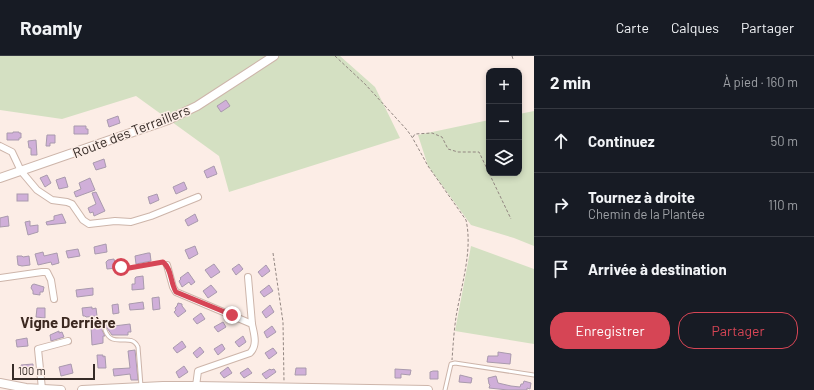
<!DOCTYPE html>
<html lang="fr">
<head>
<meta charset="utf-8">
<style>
	body { margin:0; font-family:Barlow,sans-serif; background:#242831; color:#f1f3f6 }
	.controls { position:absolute; right:12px; top:12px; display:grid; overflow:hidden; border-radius:8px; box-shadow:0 2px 6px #0003 }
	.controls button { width:36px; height:36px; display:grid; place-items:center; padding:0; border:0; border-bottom:1px solid #363941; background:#171b24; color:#f1f3f6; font:20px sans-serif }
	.scale { position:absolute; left:12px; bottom:10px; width:83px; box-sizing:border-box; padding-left:4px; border:2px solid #352b27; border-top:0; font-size:11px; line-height:14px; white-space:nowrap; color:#352b27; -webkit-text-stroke:3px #fcede6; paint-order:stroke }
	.stop { position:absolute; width:12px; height:12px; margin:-9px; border:3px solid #d64555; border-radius:50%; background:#fff }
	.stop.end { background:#d64555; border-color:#fff; box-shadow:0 1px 4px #0008 }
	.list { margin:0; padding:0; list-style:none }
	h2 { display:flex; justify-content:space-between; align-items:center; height:52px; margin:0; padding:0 16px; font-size:17px }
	h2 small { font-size:13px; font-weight:400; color:#9ea1a6 }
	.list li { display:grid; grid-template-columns:26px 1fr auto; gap:12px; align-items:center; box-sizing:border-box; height:64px; padding:0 16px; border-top:1px solid #363941 }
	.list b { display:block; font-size:15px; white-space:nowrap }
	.list p { margin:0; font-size:13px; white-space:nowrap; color:#9ea1a6 }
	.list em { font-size:13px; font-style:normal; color:#9ea1a6 }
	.actions { display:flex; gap:8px; padding:12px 16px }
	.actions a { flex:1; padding:9px 0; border:1px solid #d64555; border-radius:16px; text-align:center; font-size:14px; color:#d64555 }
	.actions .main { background:#d64555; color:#fff }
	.icon { flex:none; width:22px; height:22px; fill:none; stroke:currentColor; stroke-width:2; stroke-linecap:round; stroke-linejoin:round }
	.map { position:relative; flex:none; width:534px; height:334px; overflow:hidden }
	header { display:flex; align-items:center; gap:24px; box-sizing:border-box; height:56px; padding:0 20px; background:#171b24; border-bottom:1px solid #363941 }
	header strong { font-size:19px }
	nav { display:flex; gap:22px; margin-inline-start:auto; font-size:14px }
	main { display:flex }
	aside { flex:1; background:#171b24 }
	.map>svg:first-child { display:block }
	.green { fill:#d4e0c2 }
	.building { fill:#d0afd9; stroke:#a99aad }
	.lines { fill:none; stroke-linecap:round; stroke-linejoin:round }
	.lane-casing { stroke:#cdb5aa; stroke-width:5 }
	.street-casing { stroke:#cdb5aa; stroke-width:8 }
	.secondary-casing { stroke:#cdb5aa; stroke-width:10 }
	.path { stroke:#928681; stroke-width:1; stroke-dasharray:3 2; stroke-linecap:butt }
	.lane { stroke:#fff; stroke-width:3 }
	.street { stroke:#fff; stroke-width:6 }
	.secondary { stroke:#fff; stroke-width:8 }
	.route { stroke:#d64555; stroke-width:5 }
	.labels { text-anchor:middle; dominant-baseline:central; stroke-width:3; stroke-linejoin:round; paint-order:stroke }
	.street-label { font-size:14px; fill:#352b27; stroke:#fcede6 }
	.neighbourhood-label { font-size:15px; font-weight:bold; fill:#3c2921; stroke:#fcede6 }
</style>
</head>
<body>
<header>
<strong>Roamly</strong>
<nav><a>Carte</a><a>Calques</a><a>Partager</a></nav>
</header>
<main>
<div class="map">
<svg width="534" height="334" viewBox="0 0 534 334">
	<rect width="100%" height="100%" fill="#fcede6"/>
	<g class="green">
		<path d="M0,0H340L375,31L400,82L229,136L219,100L136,40L62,63L0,54Z"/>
		<path d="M534,55V190L514,182L471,169L428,110L418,79L489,64V117H519V58Z"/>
		<path d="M471,190L534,213V288L455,275Z"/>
	</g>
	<g class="building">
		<path d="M226,44L230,50L221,56L217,50Z"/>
		<path d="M118,60L120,67L109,71L107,64Z"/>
		<path d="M74,70H86V73H88V78H74Z"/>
		<path d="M13,76H19V77H21V82H19V84H7V77H13Z"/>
		<path d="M47,79H55V87H50V90H46Z"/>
		<path d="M36,84L37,99H31V92H29L28,85Z"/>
		<path d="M104,103L106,111L96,114L93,107Z"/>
		<path d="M214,110L217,118L207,122L204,115Z"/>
		<path d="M47,119L51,127L45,131L40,122Z"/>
		<path d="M65,121L68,131L59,133L56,124Z"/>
		<path d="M90,122L95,134L76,141L74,136L81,133L79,127Z"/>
		<path d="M184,126L187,133L176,138L173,131Z"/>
		<path d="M96,136L105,155L94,160L93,156L90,157L88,152L96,148L92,137Z"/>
		<rect x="17" y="138" width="11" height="7"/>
		<path d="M157,138L159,144L150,148L148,141Z"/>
		<path d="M62,158L66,167L47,169L46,166L54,164V160Z"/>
		<path d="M195,158L198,165L188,170L185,164Z"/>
		<path d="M8,160L9,170L0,171V162Z"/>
		<path d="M30,165V170L38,169V176L28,179L25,166Z"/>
		<path d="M106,188L107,196L95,198L94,191Z"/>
		<path d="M195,190L198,198L189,203L185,194Z"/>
		<path d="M78,193L80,200L68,202L66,195Z"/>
		<path d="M43,196L44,200L57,197L59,207L52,209L51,206L38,209L35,198Z"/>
		<path d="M148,197H150L151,205L136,208L135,200Z"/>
		<path d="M17,200H22L23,201L29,200L30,209L22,210L18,209Z"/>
		<path d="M114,203L116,212L107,213L106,206L108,204Z"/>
		<path d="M214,208L220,216L211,222L205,214Z"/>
		<path d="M239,208L243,213L236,219L232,213Z"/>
		<path d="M266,209L270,215L262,221L258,216Z"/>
		<path d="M188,216L195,226L191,229L189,226L182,231L179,225L181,223L180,222Z"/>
		<path d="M143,220L144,233L132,234V228H135V222L136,221Z"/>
		<path d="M34,228L44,231L43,236H40V239L33,238V235L31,232L32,229Z"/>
		<path d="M211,229L217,236L208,242L203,235Z"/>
		<path d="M269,229L273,235L264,241L260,236Z"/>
		<path d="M93,232V239L77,241L76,234Z"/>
		<path d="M159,241L160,253L153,254L152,242Z"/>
		<path d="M143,246L144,253L130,254L129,248Z"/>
		<path d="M178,247L182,248V250L186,255L178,261L174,256L176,254L175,252L177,250Z"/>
		<path d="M118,248L119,257L113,258L112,249Z"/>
		<path d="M270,249L274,256L266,262L262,256Z"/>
		<path d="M92,251V253L96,252L97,260L86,261L85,260H83L82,252Z"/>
		<path d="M37,252H45V262L36,261Z"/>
		<path d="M201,257L205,263L197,268L193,263Z"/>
		<path d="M108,265H114V270L130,268L131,276H128V279H112L107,272L104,271L102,274L105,280H103V287L92,289L91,270L108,269Z"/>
		<path d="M223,266L226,271L218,276L214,271Z"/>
		<path d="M272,270L276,276L267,282L264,276Z"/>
		<path d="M59,275V277L62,276L64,281L51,285L50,279Z"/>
		<path d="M243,280L246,286L239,291L235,286Z"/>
		<path d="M27,282L28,290L17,291L16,284Z"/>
		<path d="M182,285L186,291L177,297L173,292Z"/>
		<path d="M222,288L225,293L218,299L214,293Z"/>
		<path d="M200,291L204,296L197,302L193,297Z"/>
		<path d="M273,292L277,297L269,303L265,297Z"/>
		<path d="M135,294L138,324H131L130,318L114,320L113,313L130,312L128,295Z"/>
		<path d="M498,296L511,298L510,308L487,306L488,300H498Z"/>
		<path d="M97,299H103V301L105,300L106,312H98Z"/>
		<path d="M33,308V316L25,318V317H21V309Z"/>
		<path d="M71,308L73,317L61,320L59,311Z"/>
		<path d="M184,310L188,316L179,322L176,316Z"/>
		<path d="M228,311L232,317L224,322L220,317Z"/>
		<path d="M248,312L252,317L244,322L240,317Z"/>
		<path d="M296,312H306V319H295Z"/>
		<path d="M270,313L271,314L274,313L276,316L266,323L262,318Z"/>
		<path d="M395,313L411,314L410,319L401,318V322H395Z"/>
		<path d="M433,315H438V323H430V316Z"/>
		<path d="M460,319L472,322L471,327L459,326Z"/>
		<path d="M496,320L498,327L511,330L520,331L521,328H523L524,325L531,327L530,333L527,332V334H508L489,332L490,329L489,328L488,322Z"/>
	</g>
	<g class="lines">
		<defs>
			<g id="lane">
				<path d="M105,274C112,294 131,275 138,291L141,330"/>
				<path d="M445,334L451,308L455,307L534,319"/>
			</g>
			<g id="street">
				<path d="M0,90L12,96L21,115L37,134L52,144L67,146L72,148L83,164L89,168L115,165L131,166L151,160L198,141"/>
				<path d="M167,209L173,231L176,236L252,268C254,278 258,289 250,297L198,315L196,330"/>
				<path d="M248,221L252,268"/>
				<path d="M0,222L42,216H47L51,224L54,243"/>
				<path d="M42,333L38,293L68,285"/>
			</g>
			<g id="secondary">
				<path d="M0,122L168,64L197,50L274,0"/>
				<path d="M0,327L26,332L61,334"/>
				<path d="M82,334L163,330H196L428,334"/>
			</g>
		</defs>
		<use href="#lane" class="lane-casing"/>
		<use href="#street" class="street-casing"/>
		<use href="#secondary" class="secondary-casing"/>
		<g class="path">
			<path d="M335,0L365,28L407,74L412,81L428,110L466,164C473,195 461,230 456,261C454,275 453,290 452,304"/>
			<path d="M512,0L513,3"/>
			<path d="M413,81L415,78L432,77L442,81L448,93L458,96H479L511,163"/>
			<path d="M273,197L283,266L284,325"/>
			<path d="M121,211L129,212L162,206"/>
		</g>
		<use href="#lane" class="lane"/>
		<use href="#street" class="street"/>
		<use href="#secondary" class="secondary"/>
	</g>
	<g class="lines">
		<path class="route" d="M121,211L129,212L163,206C172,213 170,226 176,236L232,259"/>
	</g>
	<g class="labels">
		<g class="street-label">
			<text transform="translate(131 75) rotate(-21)">Route des Terraillers</text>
		</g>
		<g class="neighbourhood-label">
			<text x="68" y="266">Vigne Derrière</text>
		</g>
	</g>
</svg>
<div class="controls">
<button>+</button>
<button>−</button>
<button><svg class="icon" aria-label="layers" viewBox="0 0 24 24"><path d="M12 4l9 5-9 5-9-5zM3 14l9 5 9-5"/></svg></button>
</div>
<div class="scale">100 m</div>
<div class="stop" style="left:121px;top:211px"></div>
<div class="stop end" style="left:232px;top:259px"></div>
</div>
<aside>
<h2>2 min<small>À pied · 160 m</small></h2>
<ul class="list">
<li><svg class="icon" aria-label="ahead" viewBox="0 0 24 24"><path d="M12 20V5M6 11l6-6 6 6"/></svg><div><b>Continuez</b></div><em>50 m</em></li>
<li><svg class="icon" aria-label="right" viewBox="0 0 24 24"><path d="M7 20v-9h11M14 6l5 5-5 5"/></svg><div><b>Tournez à droite</b><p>Chemin de la Plantée</p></div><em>110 m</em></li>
<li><svg class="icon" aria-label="arrive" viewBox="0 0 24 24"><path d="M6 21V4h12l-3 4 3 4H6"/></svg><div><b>Arrivée à destination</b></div></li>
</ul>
<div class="actions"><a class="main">Enregistrer</a><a>Partager</a></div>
</aside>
</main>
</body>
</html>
